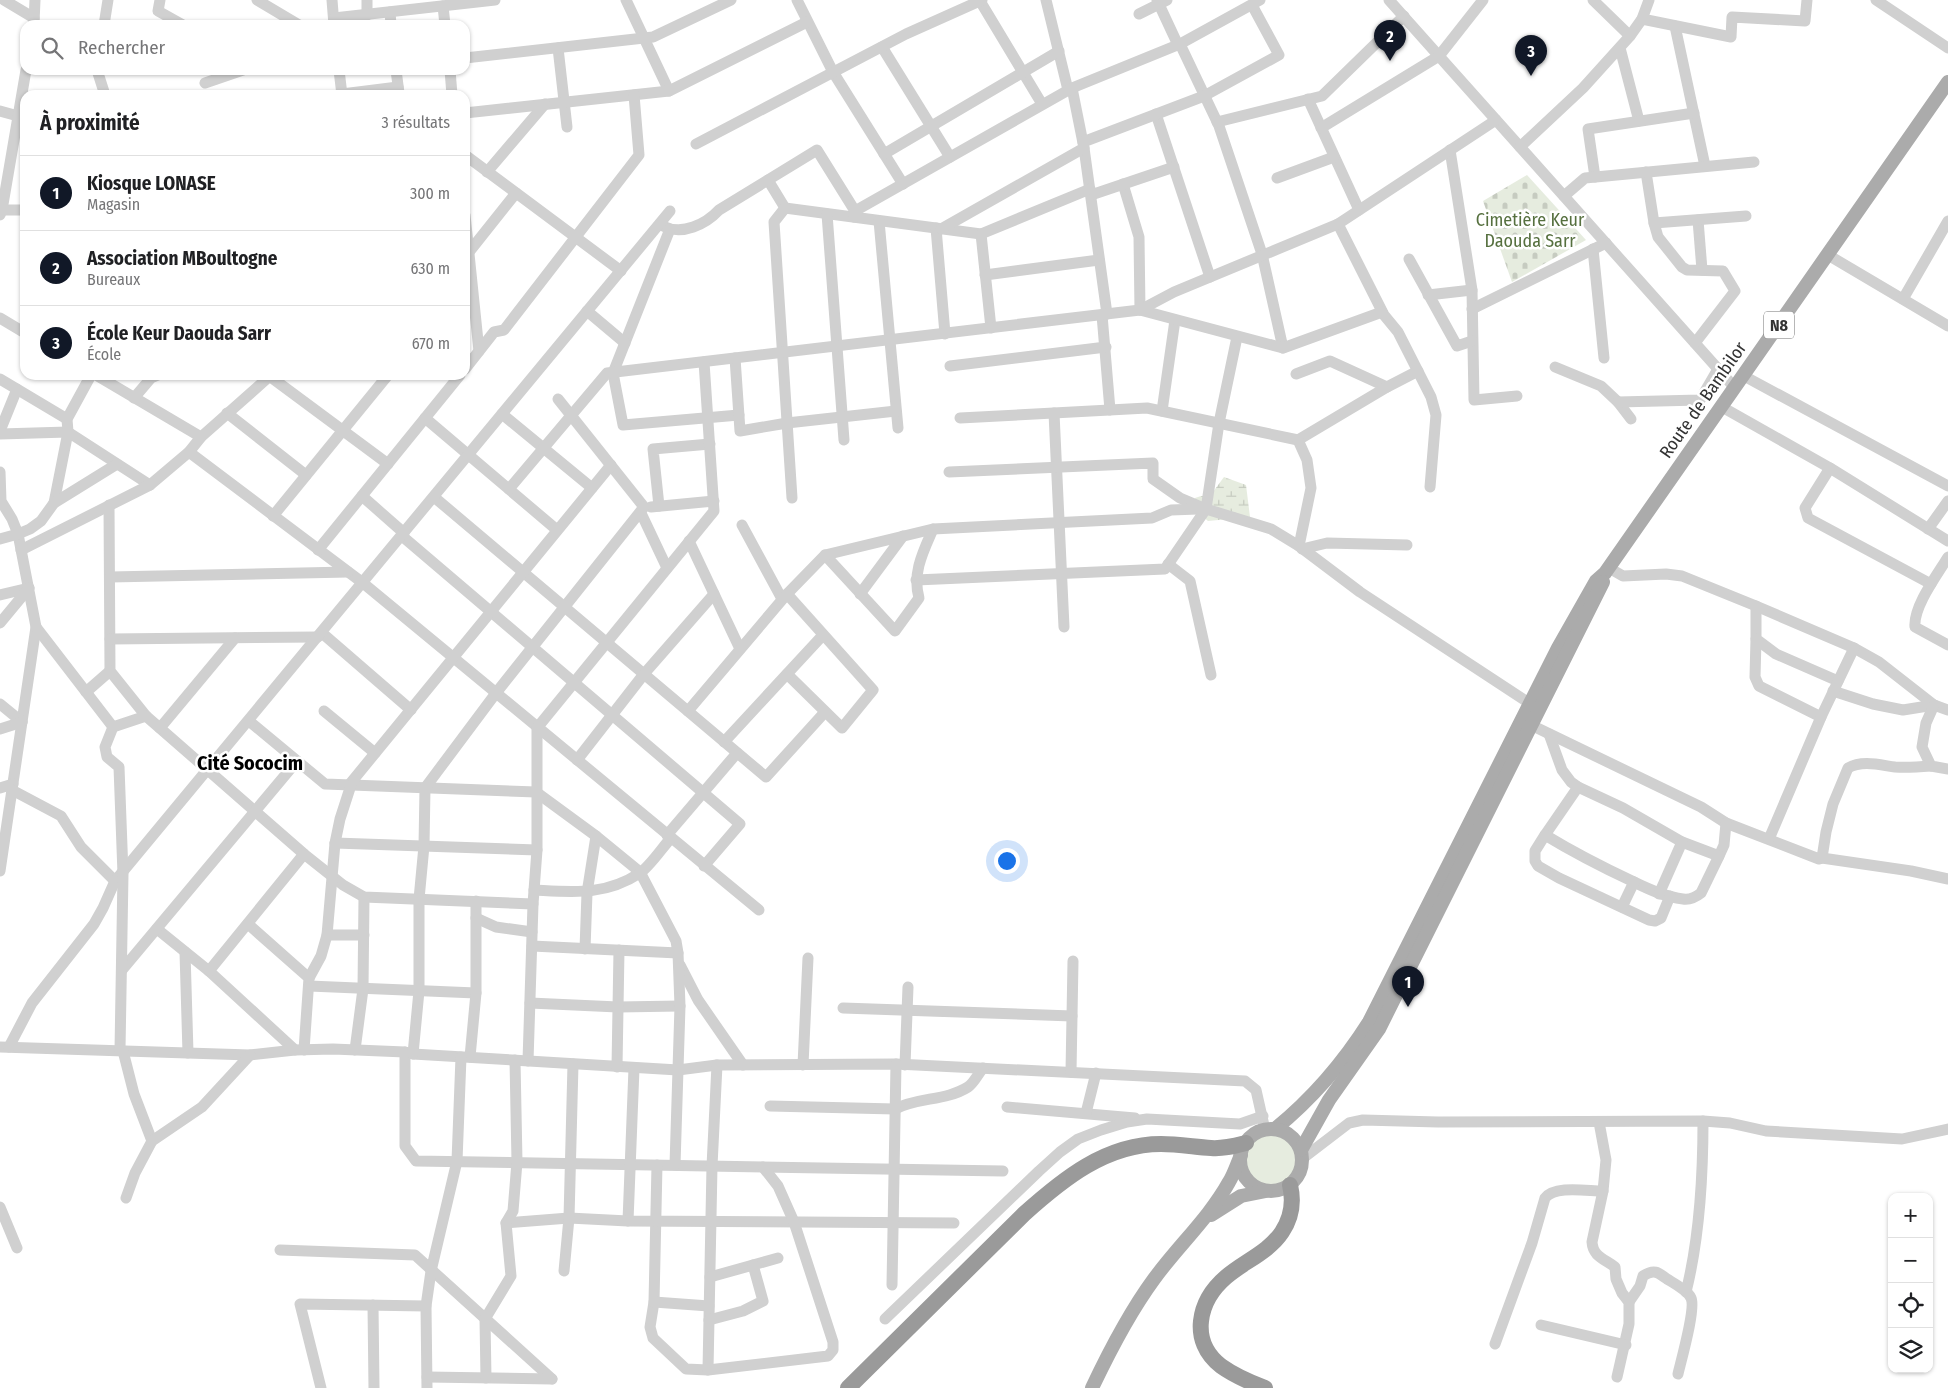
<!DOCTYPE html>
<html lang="fr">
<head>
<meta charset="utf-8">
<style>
	body { margin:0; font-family:"Fira Sans Condensed",sans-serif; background:#f2f2f2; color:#202124 }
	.controls { position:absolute; right:15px; bottom:15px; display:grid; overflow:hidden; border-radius:10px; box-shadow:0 1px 4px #0004 }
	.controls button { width:45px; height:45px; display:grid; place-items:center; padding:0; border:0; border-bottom:1px solid #e0e0e0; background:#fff; color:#202124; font:25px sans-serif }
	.you { position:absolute; left:1006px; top:860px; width:18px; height:18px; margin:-12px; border:4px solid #fff; border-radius:50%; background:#1a73e8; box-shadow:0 0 0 8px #1a73e833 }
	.badge { display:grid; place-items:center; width:32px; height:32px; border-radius:50%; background:#111827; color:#fff; font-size:16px; font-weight:700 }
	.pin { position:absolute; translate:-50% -41px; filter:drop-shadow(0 1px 2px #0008) }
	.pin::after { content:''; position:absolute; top:26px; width:18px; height:15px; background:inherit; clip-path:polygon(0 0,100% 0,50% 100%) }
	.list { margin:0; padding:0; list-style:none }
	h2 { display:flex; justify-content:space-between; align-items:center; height:65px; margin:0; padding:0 20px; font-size:21px }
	h2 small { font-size:16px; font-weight:400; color:#757577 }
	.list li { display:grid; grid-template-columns:32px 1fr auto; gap:15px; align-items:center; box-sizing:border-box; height:75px; padding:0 20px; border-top:1px solid #e0e0e0 }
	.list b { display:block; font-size:19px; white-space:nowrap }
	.list p { margin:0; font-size:16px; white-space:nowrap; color:#757577 }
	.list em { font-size:16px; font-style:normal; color:#757577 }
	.icon { flex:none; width:28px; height:28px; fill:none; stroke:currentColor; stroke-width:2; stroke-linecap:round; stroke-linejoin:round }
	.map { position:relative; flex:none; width:1948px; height:1388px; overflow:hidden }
	.search { position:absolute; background:#fff; box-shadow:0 1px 4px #0004; left:20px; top:20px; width:450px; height:55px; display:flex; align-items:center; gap:12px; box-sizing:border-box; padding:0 18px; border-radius:15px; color:#757577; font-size:19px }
	.panel { position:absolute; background:#fff; box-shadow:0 1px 4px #0004; left:20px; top:90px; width:450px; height:290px; border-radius:15px }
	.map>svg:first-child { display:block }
	.green { fill:#e6ecdf }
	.wetland { fill:url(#wetland-marsh) }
	.cemetery { fill:url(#cemetery-stones) }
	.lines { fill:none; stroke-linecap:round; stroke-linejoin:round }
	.minor { stroke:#d0d0d0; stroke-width:11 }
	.major { stroke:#ababab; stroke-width:14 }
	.highway { stroke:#9a9a9a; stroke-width:16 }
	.labels { text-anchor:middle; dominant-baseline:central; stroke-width:5; stroke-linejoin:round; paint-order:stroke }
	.shield { fill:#fff; stroke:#707070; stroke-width:1 }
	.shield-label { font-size:16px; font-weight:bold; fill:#333 }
	.park-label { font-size:18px; fill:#56703f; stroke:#fff }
	.street-label { font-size:18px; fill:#333; stroke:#fff }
	.quarter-label { font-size:20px; font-weight:bold; fill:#000; stroke:#fff }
</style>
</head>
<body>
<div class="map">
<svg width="1948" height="1388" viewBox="0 0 1948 1388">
	<defs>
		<pattern id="wetland-marsh" width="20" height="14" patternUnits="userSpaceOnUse" patternTransform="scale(1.25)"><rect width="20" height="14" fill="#e6ecdf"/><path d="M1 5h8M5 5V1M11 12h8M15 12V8" fill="none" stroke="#c6cbc0"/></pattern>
		<pattern id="cemetery-stones" width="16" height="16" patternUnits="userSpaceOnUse" patternTransform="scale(1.25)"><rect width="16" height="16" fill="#e6ecdf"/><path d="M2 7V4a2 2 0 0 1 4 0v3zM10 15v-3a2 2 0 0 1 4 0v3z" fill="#c6cbc0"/></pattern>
	</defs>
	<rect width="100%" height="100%" fill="#fff"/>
	<circle class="green" cx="1272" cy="1161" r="27"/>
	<path class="wetland" d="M1224,477L1246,485L1250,517L1208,521L1196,511L1195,498L1201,496H1210Z"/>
	<path class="cemetery" d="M1527,175L1586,240L1512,282L1483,201Z"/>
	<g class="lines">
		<g class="minor">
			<path d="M4,0L34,18"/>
			<path d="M160,0L158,11L183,25"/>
			<path d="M257,0L299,25"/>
			<path d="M332,0L334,25"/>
			<path d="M626,0L669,91"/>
			<path d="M797,0L833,72L903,184"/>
			<path d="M1046,0L1068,90"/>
			<path d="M1157,0L1178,45"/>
			<path d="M1389,0L1735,388"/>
			<path d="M1593,0L1630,36"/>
			<path d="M1876,0L1948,48"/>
			<path d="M980,1L1042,104"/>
			<path d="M443,6L445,25"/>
			<path d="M390,12L391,25"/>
			<path d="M1139,14L1167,0"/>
			<path d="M367,15V0"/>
			<path d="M334,18L495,0"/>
			<path d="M1642,19L1731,37L1732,17L1805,21L1807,0"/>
			<path d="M34,23L35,0"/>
			<path d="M104,25L108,0"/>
			<path d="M1675,26L1705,166"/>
			<path d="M1180,44L1219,126L1262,254L1283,348"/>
			<path d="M882,47L950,157"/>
			<path d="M558,48L567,127"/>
			<path d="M1620,48L1639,121"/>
			<path d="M465,58L653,37L731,0"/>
			<path d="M97,70L105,95"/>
			<path d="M339,70L342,95"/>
			<path d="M396,70L399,93"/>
			<path d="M450,70L452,95"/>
			<path d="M205,83L243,70"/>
			<path d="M1072,88L1084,148L1107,314"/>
			<path d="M342,94L398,87"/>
			<path d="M1308,99L1359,210"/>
			<path d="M0,111L18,116"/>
			<path d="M465,113L669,91L807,22"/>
			<path d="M1156,114L1210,277"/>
			<path d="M1217,122L1322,96L1404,16"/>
			<path d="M1321,128L1439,56L1483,0"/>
			<path d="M1083,142L1204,96L1279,55L1252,5"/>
			<path d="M696,144L906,34L982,0"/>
			<path d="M1520,147L1583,88L1630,36L1642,19L1649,0"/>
			<path d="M1450,150L1472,290L1474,400L1517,396"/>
			<path d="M884,154L1059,51"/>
			<path d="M465,155L621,271"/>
			<path d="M487,172L545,104"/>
			<path d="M1646,172L1654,223L1658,237L1682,267L1687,270L1723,271L1735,291L1695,343"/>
			<path d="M1595,177L1588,129L1694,113"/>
			<path d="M1277,178L1334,157"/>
			<path d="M768,180L785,208"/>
			<path d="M1123,184L1139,237L1140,310"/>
			<path d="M1091,195L1174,167"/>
			<path d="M1564,196L1585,178L1754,162"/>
			<path d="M785,208L981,234L1090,189"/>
			<path d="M785,208L774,222L792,498"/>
			<path d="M0,210H25"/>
			<path d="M855,211L1072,88L1180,44L1260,0"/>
			<path d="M827,214L844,440"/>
			<path d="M0,215L2,210L26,70"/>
			<path d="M465,215L479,351"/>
			<path d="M1698,220L1702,270"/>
			<path d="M879,221L898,428"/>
			<path d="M1654,223L1746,216"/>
			<path d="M1338,224L1384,315L1398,332L1431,397L1436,415L1430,487"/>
			<path d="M663,226C682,236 706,224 719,210L817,150L855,211L854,217"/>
			<path d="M936,228L945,334"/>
			<path d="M670,229L613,373L623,425L739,415"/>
			<path d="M941,229L1084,148"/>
			<path d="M981,234L991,328"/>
			<path d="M1593,249L1604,358"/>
			<path d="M469,252L516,193"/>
			<path d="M1828,255L1948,326"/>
			<path d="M1409,259L1457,346L1472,341"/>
			<path d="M985,275L1099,260"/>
			<path d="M1428,295L1472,290"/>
			<path d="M1903,299L1948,221"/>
			<path d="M1472,309L1606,243"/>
			<path d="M1140,310L1174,292L1338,224L1496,120"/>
			<path d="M587,311L625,343"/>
			<path d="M1102,315L1110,410"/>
			<path d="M0,318L25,333"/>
			<path d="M735,358L740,431L787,423L896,411"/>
			<path d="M950,366L1106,347"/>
			<path d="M1555,367L1601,386L1618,402L1631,419"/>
			<path d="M465,369L494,332L504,330L639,155L634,95"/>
			<path d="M1296,374L1330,361L1387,387"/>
			<path d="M96,375L201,437"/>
			<path d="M268,375L388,464"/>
			<path d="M1744,376L1948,486"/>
			<path d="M0,379L67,419"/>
			<path d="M134,398L151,378L158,375"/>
			<path d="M558,399L644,507"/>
			<path d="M1618,402L1700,400L1718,369"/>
			<path d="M1722,407L1830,468L1805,508L1808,518L1931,584"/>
			<path d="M1162,411L1175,320"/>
			<path d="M227,413L306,475"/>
			<path d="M1054,413L1064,627"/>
			<path d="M502,414L592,488"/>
			<path d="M425,418L557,530"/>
			<path d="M960,418L1147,408L1298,440L1387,387L1418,371"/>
			<path d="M0,431L17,389"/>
			<path d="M0,434L68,432L150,485"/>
			<path d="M1298,440L1307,460L1311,488L1299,546"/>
			<path d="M189,452L363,583L759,910"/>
			<path d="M1830,468L1948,541"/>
			<path d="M0,472L1,501L12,519L18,534L36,627L0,871"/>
			<path d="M949,472L1153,463V479L1180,498L1206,509L1271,529L1299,546L1360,592L1529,703"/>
			<path d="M509,489L607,373L1140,310L1283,348L1382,312"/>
			<path d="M362,496L404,533"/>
			<path d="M434,497L766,777L825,712"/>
			<path d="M54,503L68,432L67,419L91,375"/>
			<path d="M109,505L110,671L146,716L304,854L343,885L364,897L533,904"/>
			<path d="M659,506L653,449L710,444"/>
			<path d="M651,507L714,501"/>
			<path d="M641,513L667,568"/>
			<path d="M273,516L388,375"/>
			<path d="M742,525L782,599"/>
			<path d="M1928,529L1948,501"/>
			<path d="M402,536L740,824L704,866"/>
			<path d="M0,539L18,534L30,529L41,521L54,503L117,464"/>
			<path d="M689,541L740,649"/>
			<path d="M1302,549L1327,543L1407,545"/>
			<path d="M21,550L150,485L189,452L201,437L271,375"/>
			<path d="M318,550L460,375"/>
			<path d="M825,555L895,631L919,598C912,573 923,552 933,529"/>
			<path d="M1948,557C1937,575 1913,607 1915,627L1948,645"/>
			<path d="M1168,564L1190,581L1211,675"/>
			<path d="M1609,568L1623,576L1666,574L1682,576L1756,606L1854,648L1879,662L1934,705L1948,710"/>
			<path d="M110,577L348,572"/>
			<path d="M916,580L1165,569L1206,509L1219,423L1237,337"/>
			<path d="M787,594L873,690L842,728L787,674"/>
			<path d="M860,594L903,536"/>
			<path d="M0,595L29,588"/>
			<path d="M1756,606V639L1776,654L1838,681"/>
			<path d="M0,623L29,588"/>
			<path d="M36,627L113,727"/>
			<path d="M322,633L411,710"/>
			<path d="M110,639L318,637"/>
			<path d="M1756,639L1755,677L1759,686L1821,717"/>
			<path d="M1833,691L1873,704L1903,710L1934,705"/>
			<path d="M86,692L110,671"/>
			<path d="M0,704L22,722"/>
			<path d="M1934,705L1926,723L1922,747L1931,766L1948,769"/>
			<path d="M324,711L375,753"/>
			<path d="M688,711L787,594L825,555L933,529L1152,518L1171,510L1198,509"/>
			<path d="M249,721L325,784L536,792L596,836L640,872L676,941L678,953L532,946"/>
			<path d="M1531,725L1701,807L1726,823L1819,859L1822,858L1826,832L1833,804L1848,768C1862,760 1880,765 1895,767C1907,768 1919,767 1931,766"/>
			<path d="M160,728L235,638"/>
			<path d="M0,729L22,722"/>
			<path d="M1549,734L1562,770L1571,782L1578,787L1623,808L1682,842L1719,856L1724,845L1726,823"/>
			<path d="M724,742L823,635"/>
			<path d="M577,760L644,674L714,594"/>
			<path d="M349,785L611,465"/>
			<path d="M351,785L340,819L335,843L537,850"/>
			<path d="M1578,787L1545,835C1573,852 1602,867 1632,881C1648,889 1665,897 1683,899C1690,900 1696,897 1701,893L1719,856"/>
			<path d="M0,788L13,784"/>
			<path d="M12,790L61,816L81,847L115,881"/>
			<path d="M667,835L737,753"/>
			<path d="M1545,835L1535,851V861L1538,866L1559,878L1649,920L1655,921L1661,918L1670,896"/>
			<path d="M1769,839L1821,717L1854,648"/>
			<path d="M1822,858L1911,871L1948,879"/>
			<path d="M534,890C573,892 605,896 640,873C650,866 662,848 671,838"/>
			<path d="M1659,894L1682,842"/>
			<path d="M1622,907L1634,882"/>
			<path d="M476,918L496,927L532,932"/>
			<path d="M248,924L309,978L304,1050"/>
			<path d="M157,929L209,971L295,1050"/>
			<path d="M327,935H364"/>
			<path d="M585,949L587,893L596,836"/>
			<path d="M185,952L188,1053"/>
			<path d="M680,965L698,1000L743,1065"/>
			<path d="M122,970L297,761"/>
			<path d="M209,971L304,854"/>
			<path d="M309,978L321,956L327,935L335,843"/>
			<path d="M309,986L476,993"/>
			<path d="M530,1003L618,1007L680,1006"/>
			<path d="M843,1008L1072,1016"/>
			<path d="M0,1047L250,1055L295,1050L333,1049L405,1052L413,1054L678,1070L717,1065L896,1064L1245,1081L1256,1090L1265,1130"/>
			<path d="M9,1047L32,1003L94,924L103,908L115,881L670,211"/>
			<path d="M120,1050L123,874L119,767L107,757L105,747L113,727L146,716"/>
			<path d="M355,1050L363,989L364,897"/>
			<path d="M123,1051L134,1094L152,1141"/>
			<path d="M405,1052V1146L416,1161L1003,1171"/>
			<path d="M413,1054L419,991V899L424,846L425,788L496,693L644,507"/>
			<path d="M470,1057L476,993V901"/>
			<path d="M528,1061L533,904L537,850V728L714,511L704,362"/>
			<path d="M803,1065L808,958"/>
			<path d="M905,1065L908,987"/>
			<path d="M617,1067L619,950"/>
			<path d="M1071,1072L1073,961"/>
			<path d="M770,1106L895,1109C918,1097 946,1101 968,1087C974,1083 978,1074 983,1068"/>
			<path d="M1007,1107L1135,1118"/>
			<path d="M1086,1113L1096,1073"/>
			<path d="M1599,1122L1606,1160L1603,1191L1592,1242C1593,1257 1605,1259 1615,1267L1616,1279L1622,1293L1629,1302V1324L1617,1377"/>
			<path d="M1302,1159L1349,1123L1363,1120L1438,1122L1703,1121L1730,1123L1766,1131L1902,1139L1948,1129"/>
			<path d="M657,1165L654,1302L650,1327L653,1338L686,1369L708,1370L712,1166L717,1065"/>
			<path d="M675,1165L680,1006L678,953"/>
			<path d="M126,1198L135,1173L152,1141L202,1107L250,1055"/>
			<path d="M0,1207L17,1248"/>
			<path d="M628,1221L634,1068"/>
			<path d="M506,1223L569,1218L628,1221L954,1223"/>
			<path d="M280,1250L415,1255L552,1379"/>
			<path d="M564,1271L569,1218L573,1064"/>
			<path d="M710,1277L778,1258"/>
			<path d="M892,1285L896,1064"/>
			<path d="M1686,1292C1700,1236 1703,1178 1703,1121"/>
			<path d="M654,1302L709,1306"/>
			<path d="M1629,1302L1640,1286L1643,1276C1654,1269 1658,1272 1667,1279C1675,1284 1687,1290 1691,1298C1696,1308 1681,1361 1678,1374"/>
			<path d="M373,1305L374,1388"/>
			<path d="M885,1319L1039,1171L1060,1152L1078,1139L1101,1130L1127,1122L1147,1119L1240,1124L1263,1116"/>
			<path d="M709,1320L743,1311L763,1301L753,1265"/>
			<path d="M1541,1325L1626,1345"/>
			<path d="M1495,1344L1532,1243L1545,1198C1555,1185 1587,1191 1603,1191"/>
			<path d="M708,1370L828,1356L833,1350V1342L794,1222L778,1186L763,1167"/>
			<path d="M427,1377L552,1379"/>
			<path d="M486,1378L485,1319L511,1276L506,1223L513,1211L517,1162L515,1060"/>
			<path d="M321,1388L300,1304L426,1306"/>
			<path d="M427,1388L426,1306L431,1271L457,1161L461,1057"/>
		</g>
		<g class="major">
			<path d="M1275,1129C1313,1098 1343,1063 1369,1022L1558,648L1596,581L1605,573L1948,82"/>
			<circle cx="1271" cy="1160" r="31"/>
			<path d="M1301,1150L1329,1100L1379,1029L1603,582"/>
			<path d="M1211,1215L1241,1196L1266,1191"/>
			<path d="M1092,1388C1110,1350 1129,1313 1154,1279C1178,1246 1209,1218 1229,1182C1234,1174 1237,1164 1241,1155"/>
		</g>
		<g class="highway">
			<path d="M848,1388L1024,1214C1063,1179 1106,1144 1161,1144C1178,1144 1195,1147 1211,1148C1223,1149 1234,1146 1246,1143"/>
			<path d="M1265,1388C1249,1382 1235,1376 1221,1366C1189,1341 1198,1301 1226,1277C1243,1262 1269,1252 1282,1232C1292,1217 1294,1202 1290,1185"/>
		</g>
	</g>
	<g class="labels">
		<rect class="shield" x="1764" y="311.5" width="30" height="27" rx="4"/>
		<g class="shield-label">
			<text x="1779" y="325">N8</text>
		</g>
		<g class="park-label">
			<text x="1530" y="220">Cimetière Keur<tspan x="1530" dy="21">Daouda Sarr</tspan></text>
		</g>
		<g class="street-label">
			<text transform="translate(1703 400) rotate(-55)">Route de Bambilor</text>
		</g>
		<g class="quarter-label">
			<text x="250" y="763">Cité Sococim</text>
		</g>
	</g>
</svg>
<div class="controls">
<button>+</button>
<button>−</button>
<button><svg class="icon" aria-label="locate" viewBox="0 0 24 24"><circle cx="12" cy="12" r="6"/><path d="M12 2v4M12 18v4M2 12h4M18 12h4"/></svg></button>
<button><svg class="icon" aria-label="layers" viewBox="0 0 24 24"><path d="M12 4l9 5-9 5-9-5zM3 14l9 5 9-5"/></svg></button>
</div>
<div class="you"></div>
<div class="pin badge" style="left:1408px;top:1007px">1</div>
<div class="pin badge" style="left:1390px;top:61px">2</div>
<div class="pin badge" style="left:1531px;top:76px">3</div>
<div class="search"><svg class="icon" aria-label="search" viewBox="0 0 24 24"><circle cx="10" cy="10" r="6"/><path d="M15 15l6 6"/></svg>Rechercher</div>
<section class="panel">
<h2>À proximité<small>3 résultats</small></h2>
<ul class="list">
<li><span class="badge">1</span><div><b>Kiosque LONASE</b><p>Magasin</p></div><em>300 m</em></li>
<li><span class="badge">2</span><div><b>Association MBoultogne</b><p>Bureaux</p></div><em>630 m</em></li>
<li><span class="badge">3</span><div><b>École Keur Daouda Sarr</b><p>École</p></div><em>670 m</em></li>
</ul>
</section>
</div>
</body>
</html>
